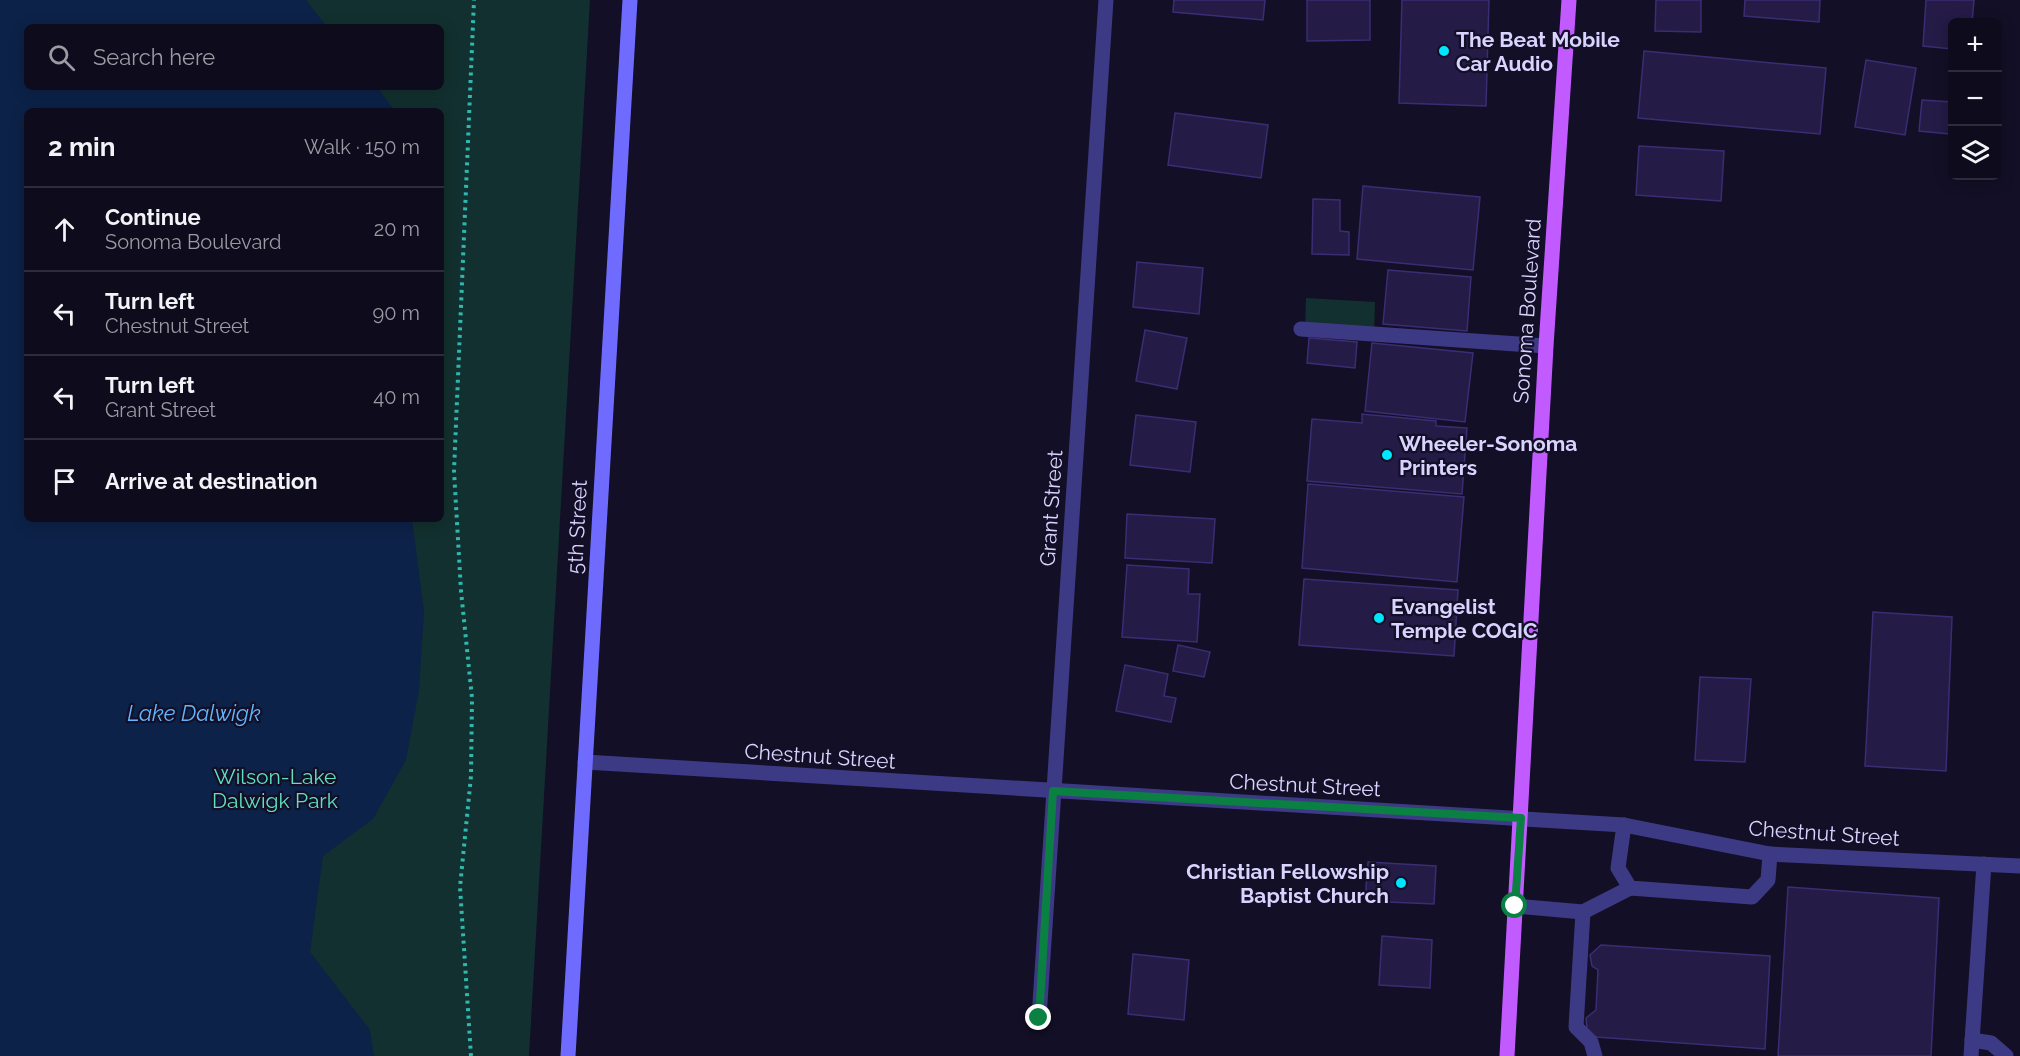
<!DOCTYPE html>
<html lang="en">
<head>
<meta charset="utf-8">
<style>
	body { margin:0; font-family:Raleway,sans-serif; background:#1c1929; color:#f1f3f6 }
	.controls { position:absolute; right:18px; top:18px; display:grid; overflow:hidden; border-radius:9px; box-shadow:0 3px 15px #0003 }
	.controls button { width:54px; height:54px; display:grid; place-items:center; padding:0; border:0; border-bottom:2px solid #2e2b3b; background:#0e0b1c; color:#f1f3f6; font:30px sans-serif }
	.stop { position:absolute; width:18px; height:18px; margin:-14px; border:4px solid #0b8043; border-radius:50%; background:#fff }
	.stop.end { background:#0b8043; border-color:#fff; box-shadow:0 2px 6px #0008 }
	.list { margin:0; padding:0; list-style:none }
	h2 { display:flex; justify-content:space-between; align-items:center; height:78px; margin:0; padding:0 24px; font-size:26px }
	h2 small { font-size:20px; font-weight:400; color:#9b9ba3 }
	.list li { display:grid; grid-template-columns:39px 1fr auto; gap:18px; align-items:center; box-sizing:border-box; height:84px; padding:0 24px; border-top:2px solid #2e2b3b }
	.list b { display:block; font-size:22px; white-space:nowrap }
	.list p { margin:0; font-size:20px; white-space:nowrap; color:#9b9ba3 }
	.list em { font-size:20px; font-style:normal; color:#9b9ba3 }
	.icon { flex:none; width:33px; height:33px; fill:none; stroke:currentColor; stroke-width:2; stroke-linecap:round; stroke-linejoin:round }
	.map { position:relative; flex:none; width:2020px; height:1056px; overflow:hidden }
	.search { position:absolute; background:#0e0b1c; box-shadow:0 3px 15px #0003; left:24px; top:24px; width:420px; height:66px; display:flex; align-items:center; gap:15px; box-sizing:border-box; padding:0 21px; border-radius:9px; color:#9b9ba3; font-size:22px }
	.panel { position:absolute; background:#0e0b1c; box-shadow:0 3px 15px #0003; left:24px; top:108px; width:420px; height:414px; border-radius:9px }
	.map>svg:first-child { display:block }
	.green { fill:#12302f; fill-rule:evenodd }
	.water { fill:#0c2248 }
	.building { fill:#241b47; stroke:#3b2d73; stroke-width:1.5 }
	.lines { fill:none; stroke-linecap:round; stroke-linejoin:round }
	.path { stroke:#2fb8b0; stroke-width:4; stroke-dasharray:3 4.5; stroke-linecap:butt }
	.lane { stroke:#3d3a85; stroke-width:15 }
	.street { stroke:#3d3a85; stroke-width:15 }
	.secondary { stroke:#6f6bff; stroke-width:15 }
	.primary { stroke:#c25bff; stroke-width:15 }
	.route { stroke:#0b8043; stroke-width:8 }
	.poi-dot { fill:#00e5ff; stroke:#130f26; stroke-width:2 }
	.labels { text-anchor:middle; dominant-baseline:central; stroke-width:4.5; stroke-linejoin:round; paint-order:stroke }
	.poi-label { font-size:21px; font-weight:bold; fill:#d9d4ff; stroke:#130f26; text-anchor:start }
	.street-label { font-size:21px; fill:#d9d4ff; stroke:#130f26 }
	.park-label { font-size:21px; fill:#5fe0c0; stroke:#130f26 }
	.water-label { font-size:22px; font-style:italic; fill:#62b6ff; stroke:#130f26 }
</style>
</head>
<body>
<div class="map">
<svg width="2020" height="1056" viewBox="0 0 2020 1056">
	<rect width="100%" height="100%" fill="#130f26"/>
	<g class="green">
		<path d="M0,0H590L529,1056H0ZM27,27H441V87H27ZM27,111H441V519H27Z"/>
		<path d="M1306,298L1375,302L1374,333L1305,330Z"/>
	</g>
	<path class="water" d="M0,0H306L327,27H27V87H377L395,111H27V519H412L424,611L419,691L406,760L373,819L323,856L310,952L370,1030L374,1056H0Z"/>
	<g class="building">
		<path d="M1174,0H1265L1263,20L1173,12Z"/>
		<path d="M1307,0H1370V40L1307,41Z"/>
		<path d="M1402,0H1489L1486,106L1399,103Z"/>
		<path d="M1656,0H1701V32L1655,31Z"/>
		<path d="M1745,0H1820L1819,22L1744,16Z"/>
		<path d="M1926,0H1974L1972,22H1952V49L1923,46Z"/>
		<path d="M1644,51L1826,68L1820,134L1638,118Z"/>
		<path d="M1866,60L1916,68L1905,135L1855,127Z"/>
		<path d="M1922,100L1952,102L1949,134L1919,131Z"/>
		<path d="M1175,113L1268,125L1261,178L1168,165Z"/>
		<path d="M1639,146L1724,151L1721,201L1636,195Z"/>
		<path d="M1363,186L1480,197L1473,270L1357,259Z"/>
		<path d="M1313,199L1340,200V231L1349,232V255L1312,254Z"/>
		<path d="M1137,262L1203,268L1199,314L1133,307Z"/>
		<path d="M1388,270L1471,277L1467,331L1383,324Z"/>
		<path d="M1145,330L1187,338L1177,389L1136,381Z"/>
		<path d="M1309,338L1357,342L1355,368L1307,363Z"/>
		<path d="M1372,343L1473,353L1465,422L1365,411Z"/>
		<path d="M1362,414L1436,421V426L1467,428L1462,494L1307,481L1312,419L1362,423Z"/>
		<path d="M1136,415L1196,422L1190,472L1130,465Z"/>
		<path d="M1308,484L1464,497L1457,582L1302,568Z"/>
		<path d="M1127,514L1215,519L1212,563L1125,558Z"/>
		<path d="M1127,565L1189,569L1188,594H1200L1197,642L1122,637Z"/>
		<path d="M1304,579L1458,590L1454,656L1299,645Z"/>
		<path d="M1873,612L1952,617L1946,771L1865,766Z"/>
		<path d="M1178,645L1210,652L1204,677L1173,671Z"/>
		<path d="M1125,665L1168,674L1164,696L1176,698L1171,722L1116,711Z"/>
		<path d="M1700,677L1751,679L1745,762L1695,760Z"/>
		<path d="M1368,862L1436,866L1434,904L1365,901Z"/>
		<path d="M1788,887L1939,898L1931,1056H1778Z"/>
		<path d="M1382,936L1432,940L1430,988L1379,985Z"/>
		<path d="M1601,945L1770,956L1765,1049L1596,1037L1587,1029L1586,1018L1596,1010L1598,970L1592,966L1590,955Z"/>
		<path d="M1133,954L1189,960L1184,1020L1128,1014Z"/>
	</g>
	<g class="lines">
		<path class="path" d="M471,1056L460,887L471,776L472,698L461,591L454,471L474,0"/>
		<g class="lane">
			<path d="M1301,329L1546,346"/>
			<path d="M1624,825L1618,868L1630,888L1752,897L1768,880L1770,854"/>
			<path d="M1515,906L1583,912L1630,888"/>
			<path d="M1583,912L1576,1027L1591,1042L1595,1056"/>
			<path d="M1972,1040L1991,1043L2006,1056"/>
			<path d="M1971,1056L1984,864"/>
		</g>
		<g class="street">
			<path d="M585,762L1624,825L1770,854L2020,866"/>
			<path d="M1039,1018L1106,0"/>
		</g>
		<path class="secondary" d="M568,1056L630,0"/>
		<path class="primary" d="M1507,1056L1546,346L1569,0"/>
	</g>
	<g class="lines">
		<path class="route" d="M1039,1018L1053,791L1521,818L1515,906"/>
	</g>
	<g class="poi-dot">
		<circle cx="1444" cy="51" r="6"/>
		<circle cx="1387" cy="455" r="6"/>
		<circle cx="1379" cy="618" r="6"/>
		<circle cx="1401" cy="883" r="6"/>
	</g>
	<g class="labels">
		<g class="poi-label">
			<text x="1456" y="39">The Beat Mobile<tspan x="1456" dy="24">Car Audio</tspan></text>
			<text x="1399" y="443">Wheeler-Sonoma<tspan x="1399" dy="24">Printers</tspan></text>
			<text x="1391" y="606">Evangelist<tspan x="1391" dy="24">Temple COGIC</tspan></text>
			<text x="1389" y="871" text-anchor="end">Christian Fellowship<tspan x="1389" dy="24">Baptist Church</tspan></text>
		</g>
		<g class="street-label">
			<text transform="translate(1527 311) rotate(-86)">Sonoma Boulevard</text>
			<text transform="translate(1051 508) rotate(-86)">Grant Street</text>
			<text transform="translate(577 527) rotate(-87)">5th Street</text>
			<text transform="translate(820 756) rotate(4)">Chestnut Street</text>
			<text transform="translate(1305 785) rotate(3)">Chestnut Street</text>
			<text transform="translate(1824 833) rotate(4)">Chestnut Street</text>
		</g>
		<g class="park-label">
			<text x="275" y="776">Wilson-Lake<tspan x="275" dy="24">Dalwigk Park</tspan></text>
		</g>
		<g class="water-label">
			<text x="194" y="713">Lake Dalwigk</text>
		</g>
	</g>
</svg>
<div class="controls">
<button>+</button>
<button>−</button>
<button><svg class="icon" aria-label="layers" viewBox="0 0 24 24"><path d="M12 4l9 5-9 5-9-5zM3 14l9 5 9-5"/></svg></button>
</div>
<div class="stop" style="left:1515px;top:906px"></div>
<div class="stop end" style="left:1039px;top:1018px"></div>
<div class="search"><svg class="icon" aria-label="search" viewBox="0 0 24 24"><circle cx="10" cy="10" r="6"/><path d="M15 15l6 6"/></svg>Search here</div>
<section class="panel">
<h2>2 min<small>Walk · 150 m</small></h2>
<ul class="list">
<li><svg class="icon" aria-label="ahead" viewBox="0 0 24 24"><path d="M12 20V5M6 11l6-6 6 6"/></svg><div><b>Continue</b><p>Sonoma Boulevard</p></div><em>20 m</em></li>
<li><svg class="icon" aria-label="left" viewBox="0 0 24 24"><path d="M17 20v-9H6M10 6l-5 5 5 5"/></svg><div><b>Turn left</b><p>Chestnut Street</p></div><em>90 m</em></li>
<li><svg class="icon" aria-label="left" viewBox="0 0 24 24"><path d="M17 20v-9H6M10 6l-5 5 5 5"/></svg><div><b>Turn left</b><p>Grant Street</p></div><em>40 m</em></li>
<li><svg class="icon" aria-label="arrive" viewBox="0 0 24 24"><path d="M6 21V4h12l-3 4 3 4H6"/></svg><div><b>Arrive at destination</b></div></li>
</ul>
</section>
</div>
</body>
</html>
